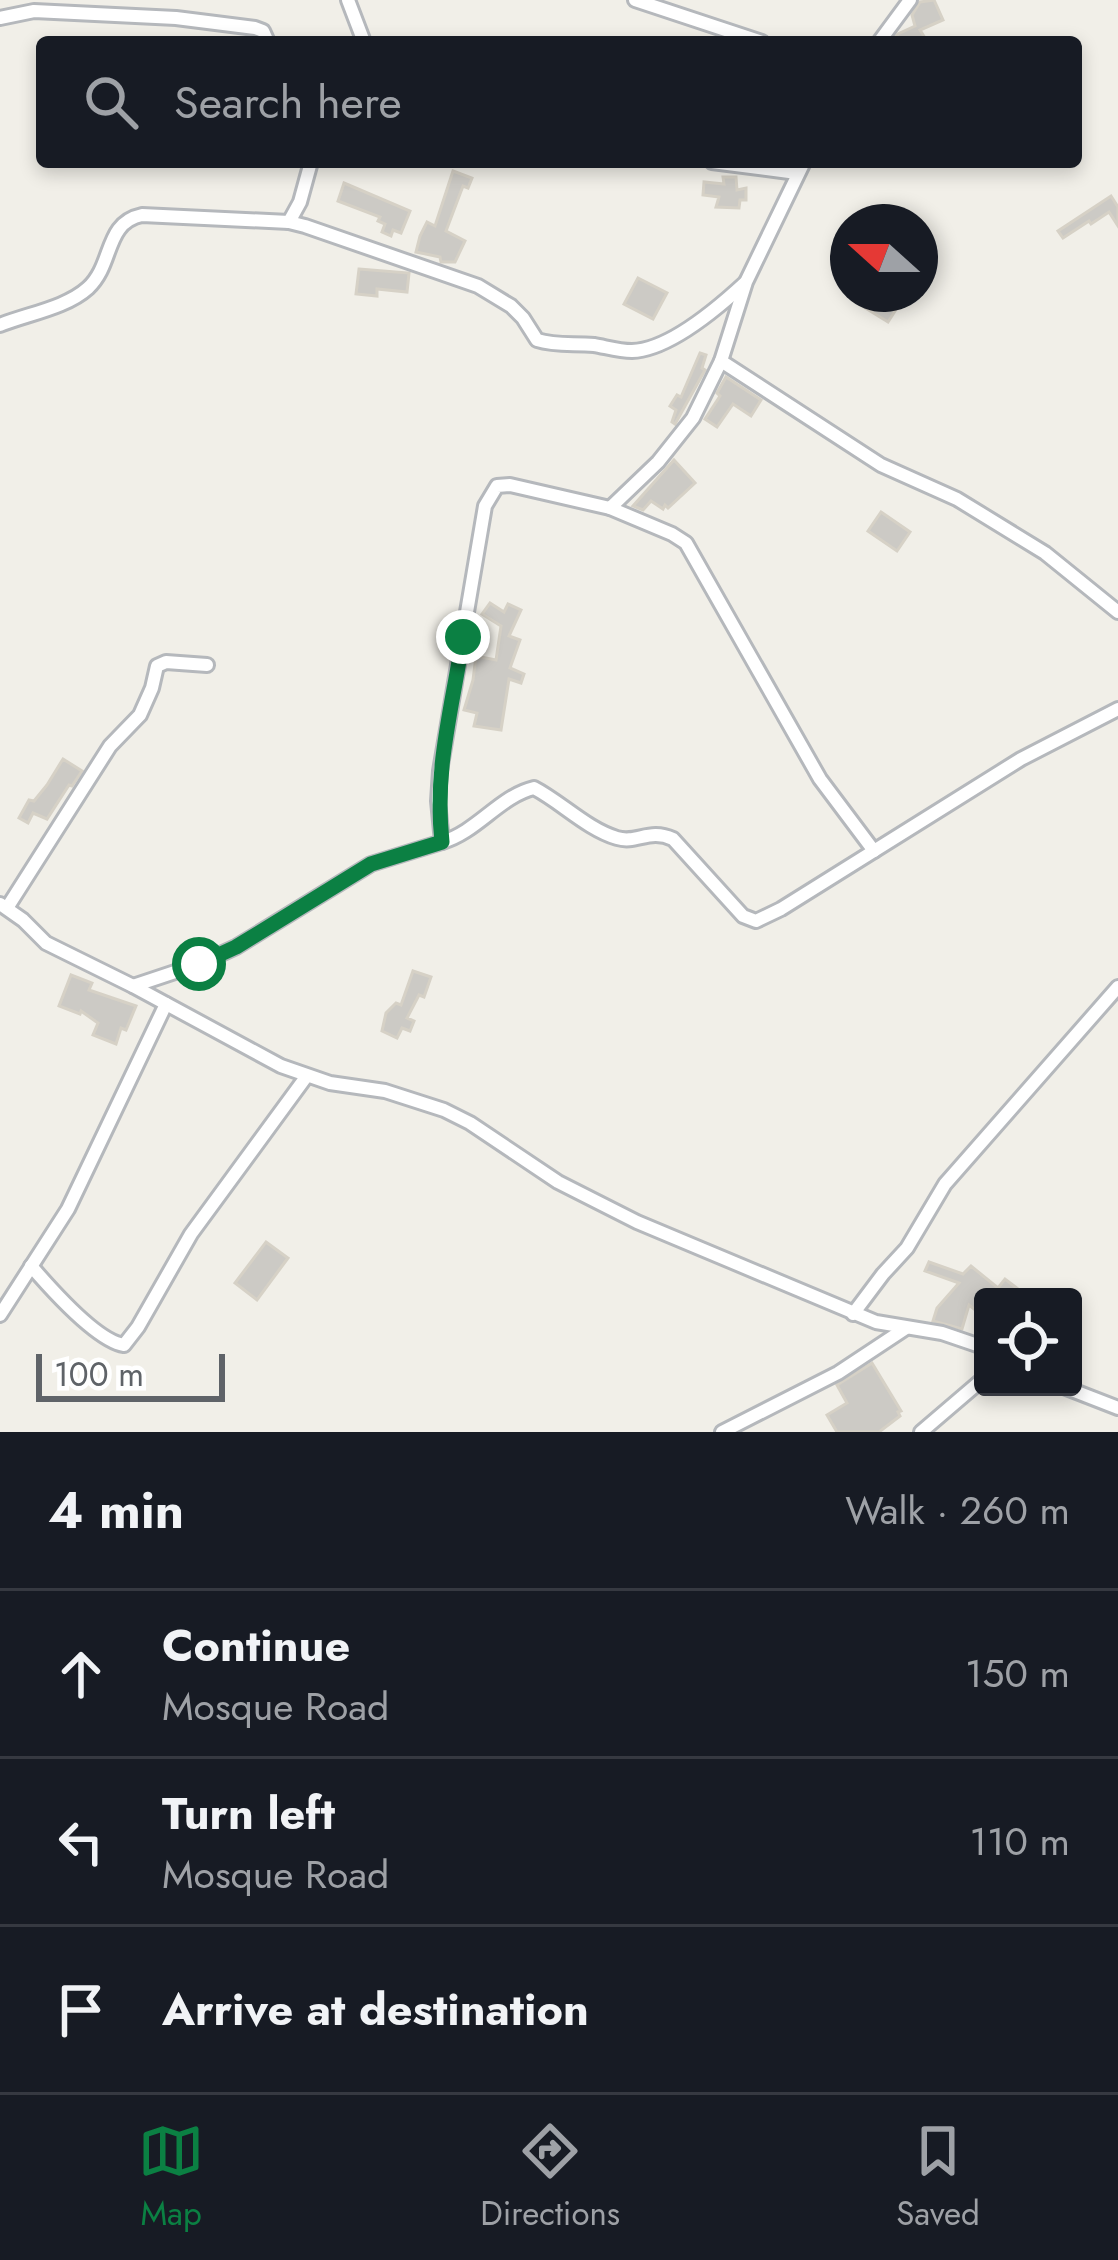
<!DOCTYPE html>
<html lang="en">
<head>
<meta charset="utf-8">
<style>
	body { margin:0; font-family:Jost,sans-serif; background:#20242c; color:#f1f3f6 }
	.controls { position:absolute; right:36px; bottom:36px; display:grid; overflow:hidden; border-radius:12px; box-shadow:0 6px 18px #0003 }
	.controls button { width:108px; height:108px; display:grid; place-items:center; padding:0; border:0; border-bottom:3px solid #363941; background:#171b24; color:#f1f3f6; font:60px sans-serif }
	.compass { position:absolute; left:830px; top:204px; width:108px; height:108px; border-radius:50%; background:#171b24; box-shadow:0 6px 18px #0003; rotate:291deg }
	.scale { position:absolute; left:36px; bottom:30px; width:189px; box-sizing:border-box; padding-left:12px; border:6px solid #5f6368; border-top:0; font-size:33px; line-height:42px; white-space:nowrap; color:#5f6368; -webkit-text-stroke:9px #fff; paint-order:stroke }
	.stop { position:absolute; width:36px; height:36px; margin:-27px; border:9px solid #0b8043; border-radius:50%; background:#fff }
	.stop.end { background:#0b8043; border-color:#fff; box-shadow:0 3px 12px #0008 }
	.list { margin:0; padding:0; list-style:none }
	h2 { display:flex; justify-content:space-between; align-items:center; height:156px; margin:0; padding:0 48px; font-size:51px }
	h2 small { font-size:39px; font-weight:400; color:#9ea1a6 }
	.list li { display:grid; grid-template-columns:78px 1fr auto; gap:36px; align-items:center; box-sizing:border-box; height:168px; padding:0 48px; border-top:3px solid #363941 }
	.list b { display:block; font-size:45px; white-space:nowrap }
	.list p { margin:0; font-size:39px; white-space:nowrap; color:#9ea1a6 }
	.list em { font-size:39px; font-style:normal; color:#9ea1a6 }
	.icon { flex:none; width:66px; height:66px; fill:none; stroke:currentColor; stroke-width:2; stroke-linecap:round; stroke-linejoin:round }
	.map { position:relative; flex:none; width:1118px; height:1432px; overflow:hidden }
	.search { position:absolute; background:#171b24; box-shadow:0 6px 18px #0003; left:36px; right:36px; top:36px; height:132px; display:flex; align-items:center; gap:30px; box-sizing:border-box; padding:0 42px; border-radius:12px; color:#9ea1a6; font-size:45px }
	.sheet { height:660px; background:#171b24 }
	nav { display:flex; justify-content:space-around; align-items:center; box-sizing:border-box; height:168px; border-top:3px solid #363941; background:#171b24; font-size:33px; color:#9ea1a6 }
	nav a { display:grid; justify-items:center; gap:6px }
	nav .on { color:#0b8043 }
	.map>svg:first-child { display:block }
	.building { fill:#cccac5; stroke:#d6d1c6; stroke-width:3 }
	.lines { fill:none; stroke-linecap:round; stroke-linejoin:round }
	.street-casing { stroke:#b5b8bc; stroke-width:18 }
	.street { stroke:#fff; stroke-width:12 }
	.route { stroke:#0b8043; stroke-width:15 }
</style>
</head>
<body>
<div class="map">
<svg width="1118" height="1432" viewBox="0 0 1118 1432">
	<rect width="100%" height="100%" fill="#f1efe8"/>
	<g class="building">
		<path d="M934,0L943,20L920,30L925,38L918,42H892L898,34L915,26L912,15L920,2Z"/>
		<path d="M453,171L472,178L468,188L463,186L446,231L465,241L455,262H441L440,257L416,252L420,236L427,222L435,226Z"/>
		<path d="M723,177H736L737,190L746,188V200H740L739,208L716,207L719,197L703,195L704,182L724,184Z"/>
		<path d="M344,183L410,211L401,233L393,230L391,236L382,232L385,224L378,221L380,217L338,201Z"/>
		<path d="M1111,196L1118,207V226L1109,212L1091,224L1089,221L1063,238L1058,231Z"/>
		<path d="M359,269L409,273L407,292L377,289V296L356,294Z"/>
		<path d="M638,278L667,293L653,319L624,304Z"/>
		<path d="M865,294H906L888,322L859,304Z"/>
		<path d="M700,353L706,355L702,368L705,370L675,424L672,422L676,410L670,406L677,395L681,397Z"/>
		<path d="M726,377L761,400L751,416L733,404L717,427L705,419L720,396L717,393Z"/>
		<path d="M674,460L695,483L668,508L665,505L663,509L651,501L643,510L633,506Z"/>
		<path d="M881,512L910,532L897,551L868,531Z"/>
		<path d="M490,603L504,612L508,604L521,610L509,636L520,640L510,668L524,674L521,683L509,679L501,730L474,726L477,713L464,710L473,680L476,656L496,660L501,626L482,614Z"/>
		<path d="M63,759L82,771L72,786L69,785L47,819L33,813L28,823L19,818L29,800L34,801L47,785Z"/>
		<path d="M413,971L431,977L424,997L419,995L407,1018L414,1021L410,1031L402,1028L397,1038L382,1031L386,1013L396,1003L401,1005Z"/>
		<path d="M71,975L92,983L89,990L136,1006L126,1030L121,1028L116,1044L93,1035L98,1023L81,1011L80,1014L59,1006Z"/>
		<path d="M266,1242L288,1258L257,1300L235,1283Z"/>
		<path d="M929,1262L963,1274L971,1266L998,1288L1005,1279L1018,1289L1012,1297H983V1316L969,1305L962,1329L933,1321L937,1308L959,1283L925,1271Z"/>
		<path d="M872,1363L901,1411L898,1412L900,1416L879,1432H837L827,1415L847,1403L837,1385Z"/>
	</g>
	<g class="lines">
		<defs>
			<g id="street">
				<path d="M348,0L364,42"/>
				<path d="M635,0L762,42"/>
				<path d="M0,18L34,11L176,18L255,28L263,31L268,42"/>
				<path d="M879,42L910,0"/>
				<path d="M712,162L797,173"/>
				<path d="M289,222L300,202L311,162"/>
				<path d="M0,325C27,314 66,308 88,288C114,264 104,223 142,215L289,222L305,226L478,286L511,306L523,318L537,340C556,346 574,343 594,345C606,347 619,351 632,351C669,350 719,307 745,283"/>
				<path d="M721,361L881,465L957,499L1045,553L1118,612"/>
				<path d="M610,508L672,534L686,543L820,779L874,851"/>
				<path d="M442,842C477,832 500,796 534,788C561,802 587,829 617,838C637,844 649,828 673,839L743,916L756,921L781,909L1021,759L1118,709"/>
				<path d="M0,904L23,920L46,943L133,986L281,1066L330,1083L385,1091L444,1110L470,1123L558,1182L637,1222L876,1322L942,1333L983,1347"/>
				<path d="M7,908L110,746L140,715L152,688L157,666L166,662L207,665"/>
				<path d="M133,986L199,964L236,947L371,864L442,842L438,801L440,771L485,506L497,486L510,485L610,508L658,462L693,418L721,361L746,282L804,162"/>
				<path d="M31,1266C50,1288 97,1341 124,1345L138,1327L191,1234L306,1077"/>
				<path d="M853,1314L883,1274L907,1248L945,1184L1118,987"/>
				<path d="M0,1315L68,1209L166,1004"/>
				<path d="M1064,1387L1118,1408"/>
				<path d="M722,1432L838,1373L906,1328"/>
				<path d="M921,1432L983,1379"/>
			</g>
		</defs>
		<use href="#street" class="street-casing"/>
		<use href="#street" class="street"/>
	</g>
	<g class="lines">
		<path class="route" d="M199,964L236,947L371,864L442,842C434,768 452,710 463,637"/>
	</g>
</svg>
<div class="controls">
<button><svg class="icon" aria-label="locate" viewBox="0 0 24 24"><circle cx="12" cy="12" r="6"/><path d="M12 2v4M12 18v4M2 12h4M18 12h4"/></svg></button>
</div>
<svg class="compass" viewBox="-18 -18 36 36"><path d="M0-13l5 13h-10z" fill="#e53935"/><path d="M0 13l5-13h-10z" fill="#9ea1a6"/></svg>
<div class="scale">100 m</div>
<div class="stop" style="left:199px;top:964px"></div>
<div class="stop end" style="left:463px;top:637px"></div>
<div class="search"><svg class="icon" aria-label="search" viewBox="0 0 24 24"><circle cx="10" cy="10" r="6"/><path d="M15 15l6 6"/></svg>Search here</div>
</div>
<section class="sheet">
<h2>4 min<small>Walk · 260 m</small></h2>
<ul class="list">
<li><svg class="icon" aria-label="ahead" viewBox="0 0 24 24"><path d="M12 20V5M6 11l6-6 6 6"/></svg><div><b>Continue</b><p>Mosque Road</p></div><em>150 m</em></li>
<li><svg class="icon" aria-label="left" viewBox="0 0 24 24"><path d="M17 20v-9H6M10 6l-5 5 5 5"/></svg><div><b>Turn left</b><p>Mosque Road</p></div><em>110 m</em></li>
<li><svg class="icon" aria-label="arrive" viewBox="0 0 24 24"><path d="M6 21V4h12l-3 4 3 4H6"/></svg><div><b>Arrive at destination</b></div></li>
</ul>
</section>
<nav>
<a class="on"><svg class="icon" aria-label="map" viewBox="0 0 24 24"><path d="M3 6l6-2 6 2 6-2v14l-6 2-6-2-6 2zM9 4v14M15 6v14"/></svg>Map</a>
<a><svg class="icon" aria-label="directions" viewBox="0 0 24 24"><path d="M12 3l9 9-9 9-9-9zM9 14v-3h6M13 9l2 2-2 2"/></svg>Directions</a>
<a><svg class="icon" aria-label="saved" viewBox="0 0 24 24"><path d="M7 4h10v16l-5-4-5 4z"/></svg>Saved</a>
</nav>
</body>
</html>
